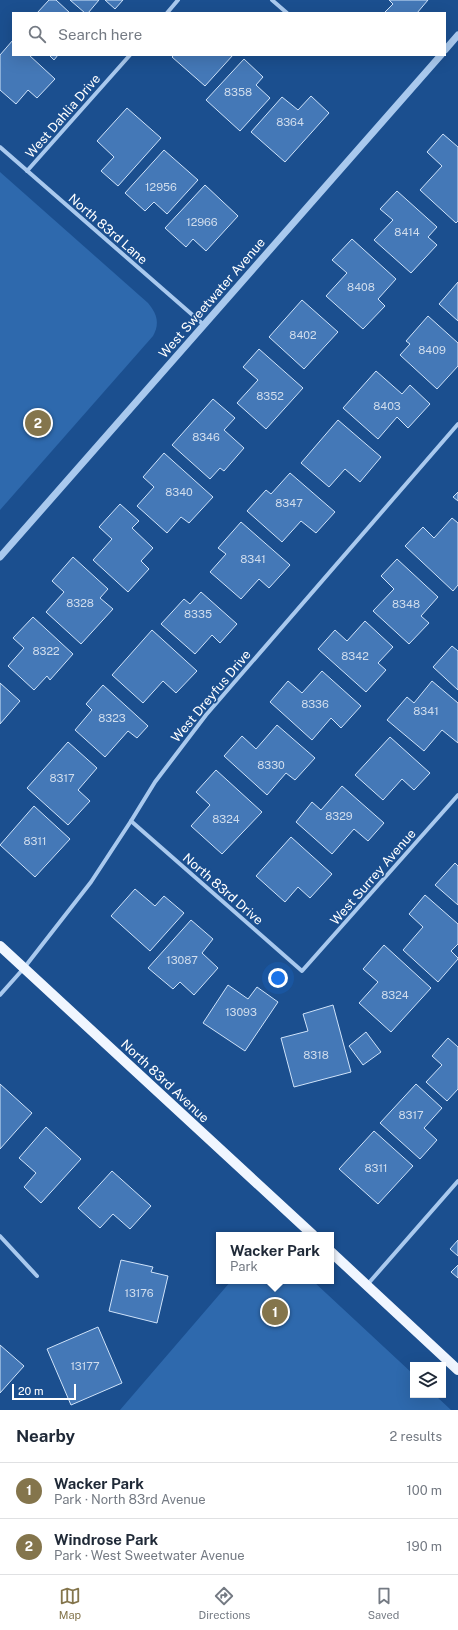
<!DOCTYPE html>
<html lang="en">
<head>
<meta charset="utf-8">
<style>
	body { margin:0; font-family:"Public Sans",sans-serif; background:#f6f6f7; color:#1f2937 }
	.controls { position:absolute; right:12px; bottom:12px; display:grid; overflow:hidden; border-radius:0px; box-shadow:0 4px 16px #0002 }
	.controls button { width:36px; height:36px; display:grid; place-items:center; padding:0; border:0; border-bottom:1px solid #e0e1e3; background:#fff; color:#1f2937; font:20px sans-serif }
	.scale { position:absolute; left:12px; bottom:10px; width:64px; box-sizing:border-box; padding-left:4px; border:2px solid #fff; border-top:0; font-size:11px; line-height:14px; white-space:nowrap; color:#fff; -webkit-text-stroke:3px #1b4f8f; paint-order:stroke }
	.you { position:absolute; left:278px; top:978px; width:14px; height:14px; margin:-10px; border:3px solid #fff; border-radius:50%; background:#1a73e8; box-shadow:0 0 0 6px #1a73e833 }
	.badge { display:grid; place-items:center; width:26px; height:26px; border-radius:50%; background:#84754c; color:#fff; font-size:13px; font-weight:700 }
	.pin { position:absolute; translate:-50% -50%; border:2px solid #fff; box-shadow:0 1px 4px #0006 }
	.popup { position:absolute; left:216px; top:1232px; width:118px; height:52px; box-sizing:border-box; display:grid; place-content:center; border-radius:0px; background:#fff; filter:drop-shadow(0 1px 3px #0005); font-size:13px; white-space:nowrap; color:#747a83 }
	.popup b { font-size:15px; color:#1f2937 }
	.popup::after { content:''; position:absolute; left:50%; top:100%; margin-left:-8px; border:8px solid transparent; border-top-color:#fff }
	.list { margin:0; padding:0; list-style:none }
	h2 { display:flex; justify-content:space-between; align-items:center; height:52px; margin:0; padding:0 16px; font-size:17px }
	h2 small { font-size:13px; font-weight:400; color:#747a83 }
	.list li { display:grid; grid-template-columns:26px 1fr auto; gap:12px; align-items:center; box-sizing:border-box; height:56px; padding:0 16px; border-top:1px solid #e0e1e3 }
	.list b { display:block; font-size:15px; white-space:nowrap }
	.list p { margin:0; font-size:13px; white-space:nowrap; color:#747a83 }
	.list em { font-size:13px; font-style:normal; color:#747a83 }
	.icon { flex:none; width:22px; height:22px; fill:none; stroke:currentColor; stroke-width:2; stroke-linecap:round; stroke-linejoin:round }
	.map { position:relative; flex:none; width:458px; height:1410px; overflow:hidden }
	.search { position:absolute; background:#fff; box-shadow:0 4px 16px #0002; left:12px; right:12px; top:12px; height:44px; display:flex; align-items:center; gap:10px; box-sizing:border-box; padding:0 14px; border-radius:0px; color:#747a83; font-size:15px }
	.sheet { height:164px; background:#fff }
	nav { display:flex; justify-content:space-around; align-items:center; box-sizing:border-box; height:56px; border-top:1px solid #e0e1e3; background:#fff; font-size:11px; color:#747a83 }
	nav a { display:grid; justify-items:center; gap:2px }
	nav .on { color:#84754c }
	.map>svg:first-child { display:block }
	.green { fill:#2e69ad }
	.building { fill:#4478b7; stroke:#cfe3fa }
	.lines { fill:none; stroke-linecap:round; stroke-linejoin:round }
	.minor { stroke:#a9c9ee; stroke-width:4 }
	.tertiary { stroke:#a9c9ee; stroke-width:7 }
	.primary { stroke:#f0f6ff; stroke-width:10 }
	.labels { text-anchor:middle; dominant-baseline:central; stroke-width:3.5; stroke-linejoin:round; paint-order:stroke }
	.number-label { font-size:11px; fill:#d0dded }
	.street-label { font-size:13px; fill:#fff; stroke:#1b4f8f }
</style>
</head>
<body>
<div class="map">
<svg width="458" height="1410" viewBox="0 0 458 1410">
	<rect width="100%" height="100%" fill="#1b4f8f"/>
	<g class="green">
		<path d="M0,172L148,303C157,314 160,323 153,336L0,510Z"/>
		<path d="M231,1281H313L413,1374V1395H435L451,1410H120Z"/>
	</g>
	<g class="building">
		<path d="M49,0H56L70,13H37Z"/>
		<path d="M70,0H99L88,13H85Z"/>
		<path d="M105,0H123L115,9Z"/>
		<path d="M389,0H428L417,13H384L393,4Z"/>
		<path d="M13,40V55H29L55,79L37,98L28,90L16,104L0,90V55Z"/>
		<path d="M49,55H58L54,60Z"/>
		<path d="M174,55H233L205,86L172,57Z"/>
		<path d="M244,59L263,77L256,85L270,98L240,131L206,100Z"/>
		<path d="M311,96L329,113L285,162L251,132L282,97L298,110Z"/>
		<path d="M127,108L161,138L118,186L101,171L114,157L97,141Z"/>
		<path d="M443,134L458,147V221L456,223L420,190L442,166L427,152Z"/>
		<path d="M164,150L198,180L167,214L154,202L145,211L125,193Z"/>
		<path d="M205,185L238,216L206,251L193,239L186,247L165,228Z"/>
		<path d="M397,191L437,227L428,237L437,245L411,273L374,240L393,220L380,209Z"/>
		<path d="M352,239L396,279L378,299L385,306L363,329L326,296L347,273L332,260Z"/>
		<path d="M458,282V321L439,304Z"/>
		<path d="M302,300L338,332L304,369L269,337Z"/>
		<path d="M428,316L458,343V366L437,389L400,355L410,344L406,341Z"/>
		<path d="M259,349L303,388L266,429L237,403L258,380L243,367Z"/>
		<path d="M376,371L402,394L410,385L430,404L408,428L397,417L378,439L343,408Z"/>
		<path d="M213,399L235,418L224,430L244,448L224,471L220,468L210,479L172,445Z"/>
		<path d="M338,420L381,457L360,482L345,469L329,487L301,463Z"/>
		<path d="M164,453L213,497L189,523L181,517L167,533L137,506L154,487L143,477Z"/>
		<path d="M290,473L335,512L316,533L301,521L282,542L247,511L266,490L271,494Z"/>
		<path d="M458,492V501L453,497Z"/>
		<path d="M120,504L139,521L132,528L153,548L141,561L149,569L128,592L93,560L112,539L99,527Z"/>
		<path d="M452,518L458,523V585L453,591L405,546L423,527L434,538Z"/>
		<path d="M241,522L290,565L269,588L259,579L241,599L210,572L226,554L218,548Z"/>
		<path d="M73,557L108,589L100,598L113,609L81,644L46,612L64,592L52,581Z"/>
		<path d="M397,559L438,597L421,616L429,623L409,644L373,611L394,589L381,576Z"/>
		<path d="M201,592L237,624L220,643L212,635L195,654L161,624L184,599L190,604Z"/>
		<path d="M33,617L73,654L50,680L47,676L34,690L8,666L24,648L13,638Z"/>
		<path d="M365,621L393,647L378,663L386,670L366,692L318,649L335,630L347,641Z"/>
		<path d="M152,630L197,671L176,693L163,681L143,703L112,675Z"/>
		<path d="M452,646L458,651V690L433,667Z"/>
		<path d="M322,671L361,706L341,728L331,718L312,740L270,702L288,681L302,693Z"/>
		<path d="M432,681L458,703V743L442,730L424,751L387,720L407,697L414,703Z"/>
		<path d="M0,683L20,701L0,724Z"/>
		<path d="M103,685L148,726L137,738L128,731L105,757L75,730L92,710L86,704Z"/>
		<path d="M277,725L315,758L295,780L286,773L267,795L224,756L242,736L256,749Z"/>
		<path d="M390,737L430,773L414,790L402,779L383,800L355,775Z"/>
		<path d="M68,742L97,768L78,790L90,801L68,825L27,788Z"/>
		<path d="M216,770L262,812L222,854L191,826L210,805L196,792Z"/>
		<path d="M342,786L384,823L368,841L354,829L332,854L296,822L312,802L321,810Z"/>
		<path d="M34,806L70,839L35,877L0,845Z"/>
		<path d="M291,837L332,874L310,898L298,887L285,902L256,876Z"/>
		<path d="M455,863L458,866V905L435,885Z"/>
		<path d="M135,889L155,906L164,896L184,913L150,951L111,916Z"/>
		<path d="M425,895L458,924V944L451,951L458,958V959L438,982L403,950L423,927L409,914Z"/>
		<path d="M191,920L213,939L202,953L218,968L194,995L180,982L173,989L148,968Z"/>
		<path d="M384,945L431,988L391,1032L359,1003L378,982L363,969Z"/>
		<path d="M228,985L248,999L257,987L278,1002L245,1051L203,1023Z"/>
		<path d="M333,1005L351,1072L294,1087L281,1038L308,1031L303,1014Z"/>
		<path d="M366,1032L381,1052L363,1065L349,1046Z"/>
		<path d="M448,1038L458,1047V1089L447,1101L426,1082L442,1065L432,1056Z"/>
		<path d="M0,1084L32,1113L0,1149Z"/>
		<path d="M416,1084L442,1108L424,1128L437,1140L420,1159L380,1123Z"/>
		<path d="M46,1127L81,1159L41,1203L24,1187L36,1173L19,1158Z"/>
		<path d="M374,1131L413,1166L378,1204L339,1169Z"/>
		<path d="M112,1171L151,1206L130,1229L113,1214L100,1228L78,1208Z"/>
		<path d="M458,1240V1256L450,1249Z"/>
		<path d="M121,1260L153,1267L151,1272L168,1276L157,1323L109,1311Z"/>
		<path d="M458,1265V1278L451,1272Z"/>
		<path d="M98,1327L122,1383L71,1405L47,1349Z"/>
		<path d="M0,1345L24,1366L0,1393Z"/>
	</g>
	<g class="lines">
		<g class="minor">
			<path d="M272,0L287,13"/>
			<path d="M167,13L178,0"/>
			<path d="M0,147L204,325"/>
			<path d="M27,171L130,55"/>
			<path d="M131,821L302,971L458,795"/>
			<path d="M0,995L24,968L91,882L131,821L155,782L206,715L458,424"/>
			<path d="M0,1236L37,1276"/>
			<path d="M367,1285L458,1181"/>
		</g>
		<g class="tertiary">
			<path d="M445,50L458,35"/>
			<path d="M0,557L441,55"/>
		</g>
		<g class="primary">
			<path d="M0,946L313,1235"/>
			<path d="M331,1252L458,1370"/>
		</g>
	</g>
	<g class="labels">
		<g class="number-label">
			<text x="238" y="92">8358</text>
			<text x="290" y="122">8364</text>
			<text x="161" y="187">12956</text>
			<text x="202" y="222">12966</text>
			<text x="407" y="232">8414</text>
			<text x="361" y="287">8408</text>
			<text x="303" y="335">8402</text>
			<text x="432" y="350">8409</text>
			<text x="270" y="396">8352</text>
			<text x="387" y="406">8403</text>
			<text x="206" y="437">8346</text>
			<text x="179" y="492">8340</text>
			<text x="289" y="503">8347</text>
			<text x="253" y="559">8341</text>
			<text x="80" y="603">8328</text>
			<text x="406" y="604">8348</text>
			<text x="198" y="614">8335</text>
			<text x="46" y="651">8322</text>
			<text x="355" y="656">8342</text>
			<text x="315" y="704">8336</text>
			<text x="426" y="711">8341</text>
			<text x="112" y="718">8323</text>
			<text x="271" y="765">8330</text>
			<text x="62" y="778">8317</text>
			<text x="339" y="816">8329</text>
			<text x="226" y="819">8324</text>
			<text x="35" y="841">8311</text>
			<text x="182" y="960">13087</text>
			<text x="395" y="995">8324</text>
			<text x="241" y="1012">13093</text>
			<text x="316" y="1055">8318</text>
			<text x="411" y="1115">8317</text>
			<text x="376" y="1168">8311</text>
			<text x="139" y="1293">13176</text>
			<text x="85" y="1366">13177</text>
		</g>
		<g class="street-label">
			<text transform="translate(63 116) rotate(-49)">West Dahlia Drive</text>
			<text transform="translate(108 229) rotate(41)">North 83rd Lane</text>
			<text transform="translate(212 298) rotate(-49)">West Sweetwater Avenue</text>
			<text transform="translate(211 696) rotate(-50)">West Dreyfus Drive</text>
			<text transform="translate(373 877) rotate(-49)">West Surrey Avenue</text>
			<text transform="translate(223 889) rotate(41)">North 83rd Drive</text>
			<text transform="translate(165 1081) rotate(43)">North 83rd Avenue</text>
		</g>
	</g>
</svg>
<div class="controls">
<button><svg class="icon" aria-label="layers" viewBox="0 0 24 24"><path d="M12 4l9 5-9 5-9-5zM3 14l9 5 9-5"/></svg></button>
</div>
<div class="scale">20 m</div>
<div class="you"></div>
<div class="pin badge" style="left:275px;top:1312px">1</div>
<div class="popup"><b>Wacker Park</b>Park</div>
<div class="pin badge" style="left:38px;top:423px">2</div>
<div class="search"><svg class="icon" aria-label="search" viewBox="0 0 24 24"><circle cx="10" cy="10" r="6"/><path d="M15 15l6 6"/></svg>Search here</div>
</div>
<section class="sheet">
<h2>Nearby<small>2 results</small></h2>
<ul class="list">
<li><span class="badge">1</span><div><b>Wacker Park</b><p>Park · North 83rd Avenue</p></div><em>100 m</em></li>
<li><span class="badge">2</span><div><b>Windrose Park</b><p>Park · West Sweetwater Avenue</p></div><em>190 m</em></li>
</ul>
</section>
<nav>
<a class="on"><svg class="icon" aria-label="map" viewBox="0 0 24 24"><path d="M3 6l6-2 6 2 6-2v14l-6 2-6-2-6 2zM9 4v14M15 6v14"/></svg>Map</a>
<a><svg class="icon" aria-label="directions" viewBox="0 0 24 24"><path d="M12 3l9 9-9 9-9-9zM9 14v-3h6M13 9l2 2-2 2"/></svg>Directions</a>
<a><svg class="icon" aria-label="saved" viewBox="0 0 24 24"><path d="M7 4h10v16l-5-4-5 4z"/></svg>Saved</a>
</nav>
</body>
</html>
